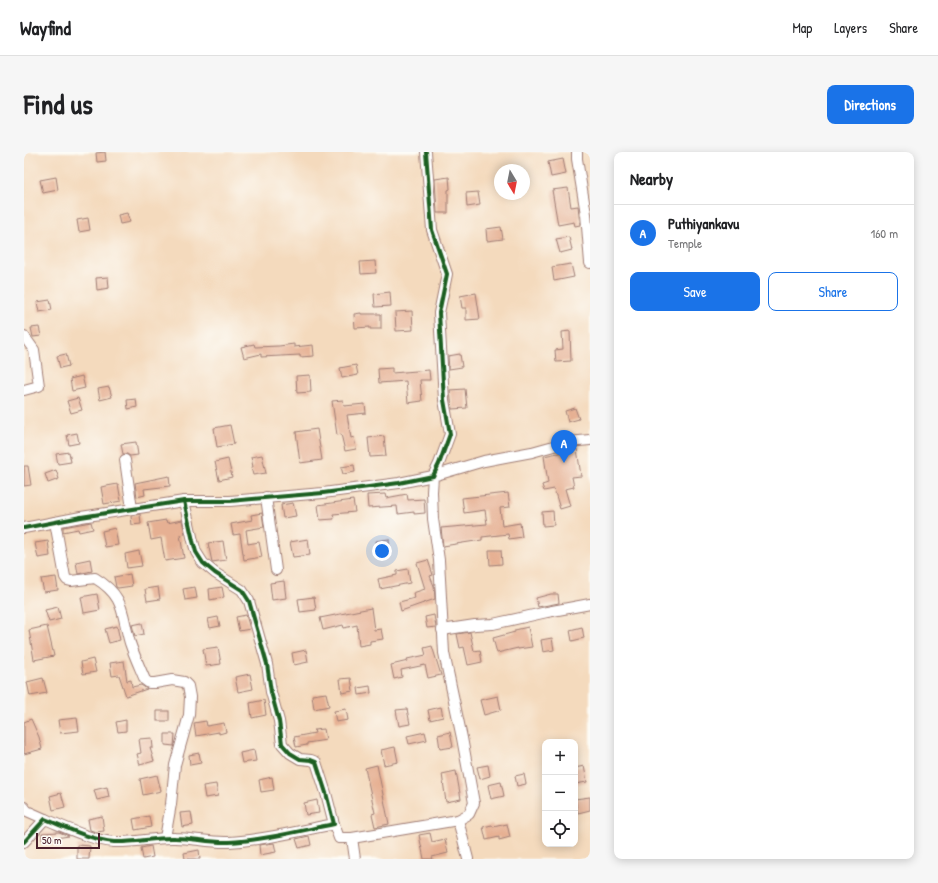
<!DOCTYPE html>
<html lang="en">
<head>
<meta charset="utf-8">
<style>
	body { margin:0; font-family:"Patrick Hand",sans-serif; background:#f6f6f6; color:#202124 }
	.controls { position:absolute; right:12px; bottom:12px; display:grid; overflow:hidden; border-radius:8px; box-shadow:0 2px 10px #0003 }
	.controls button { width:36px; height:36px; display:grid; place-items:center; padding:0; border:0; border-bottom:1px solid #e0e0e0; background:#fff; color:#202124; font:20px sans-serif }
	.compass { position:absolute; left:470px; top:12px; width:36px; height:36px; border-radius:50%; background:#fff; box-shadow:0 2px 10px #0003; rotate:170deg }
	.scale { position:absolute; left:12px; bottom:10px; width:64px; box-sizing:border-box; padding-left:4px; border:2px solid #4a1f2b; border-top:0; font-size:11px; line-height:14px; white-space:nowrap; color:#4a1f2b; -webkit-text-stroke:3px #fdfcf7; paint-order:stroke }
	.you { position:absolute; left:358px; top:399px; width:14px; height:14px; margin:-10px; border:3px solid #fff; border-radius:50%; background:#1a73e8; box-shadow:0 0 0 6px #1a73e833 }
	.badge { display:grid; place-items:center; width:26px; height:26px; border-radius:50%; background:#1a73e8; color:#fff; font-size:13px; font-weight:700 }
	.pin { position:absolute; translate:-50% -33px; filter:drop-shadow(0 1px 2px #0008) }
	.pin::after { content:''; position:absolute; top:21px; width:14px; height:12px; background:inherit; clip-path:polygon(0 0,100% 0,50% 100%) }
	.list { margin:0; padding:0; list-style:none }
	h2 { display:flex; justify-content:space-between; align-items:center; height:52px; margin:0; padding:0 16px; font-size:17px }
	h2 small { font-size:13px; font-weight:400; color:#757577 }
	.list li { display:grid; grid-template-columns:26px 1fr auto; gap:12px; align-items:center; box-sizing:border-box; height:56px; padding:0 16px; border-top:1px solid #e0e0e0 }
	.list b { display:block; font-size:15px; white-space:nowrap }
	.list p { margin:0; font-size:13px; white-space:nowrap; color:#757577 }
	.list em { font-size:13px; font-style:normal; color:#757577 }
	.actions { display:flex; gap:8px; padding:12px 16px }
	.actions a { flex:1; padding:9px 0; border:1px solid #1a73e8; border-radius:8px; text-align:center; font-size:14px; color:#1a73e8 }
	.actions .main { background:#1a73e8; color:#fff }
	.icon { flex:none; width:22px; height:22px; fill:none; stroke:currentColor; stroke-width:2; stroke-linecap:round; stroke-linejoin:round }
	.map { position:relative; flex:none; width:566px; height:707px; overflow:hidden; border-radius:8px }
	header { display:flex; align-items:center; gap:24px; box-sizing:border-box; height:56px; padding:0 20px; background:#fff; border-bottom:1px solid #e0e0e0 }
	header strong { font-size:19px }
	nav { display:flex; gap:22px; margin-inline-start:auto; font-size:14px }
	.intro { display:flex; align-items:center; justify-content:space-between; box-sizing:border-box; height:96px; padding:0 24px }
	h1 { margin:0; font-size:28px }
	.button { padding:10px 18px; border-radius:8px; background:#1a73e8; color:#fff; font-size:14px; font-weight:700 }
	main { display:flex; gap:24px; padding:0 24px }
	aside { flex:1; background:#fff; border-radius:8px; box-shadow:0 2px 10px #0003 }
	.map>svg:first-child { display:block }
	.building { fill:#e6b093 }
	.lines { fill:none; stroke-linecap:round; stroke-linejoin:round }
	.minor-casing { stroke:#9f7c74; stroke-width:12 }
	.minor { stroke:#fff; stroke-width:10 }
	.cycleway-casing { stroke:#fdfcf7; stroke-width:6 }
	.cycleway { stroke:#1b5e20; stroke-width:4 }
</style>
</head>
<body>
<header>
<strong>Wayfind</strong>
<nav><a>Map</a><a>Layers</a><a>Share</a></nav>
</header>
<div class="intro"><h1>Find us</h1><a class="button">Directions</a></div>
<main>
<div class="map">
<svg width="566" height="707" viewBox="0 0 566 707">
	<rect width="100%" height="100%" fill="#fdfcf7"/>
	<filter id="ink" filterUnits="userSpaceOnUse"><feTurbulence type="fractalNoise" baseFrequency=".025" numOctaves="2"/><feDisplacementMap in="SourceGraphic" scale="8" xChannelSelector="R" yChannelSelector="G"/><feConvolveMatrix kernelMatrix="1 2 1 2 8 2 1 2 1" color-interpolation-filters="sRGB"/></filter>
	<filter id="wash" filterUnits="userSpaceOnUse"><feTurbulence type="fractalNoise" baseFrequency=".012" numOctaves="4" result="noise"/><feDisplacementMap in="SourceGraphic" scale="16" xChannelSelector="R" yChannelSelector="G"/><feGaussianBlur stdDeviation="0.9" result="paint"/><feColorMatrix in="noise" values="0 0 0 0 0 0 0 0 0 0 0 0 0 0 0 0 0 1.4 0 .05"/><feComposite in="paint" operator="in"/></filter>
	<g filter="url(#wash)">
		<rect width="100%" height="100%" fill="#f4dabd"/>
		<g id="blocks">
			<g class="building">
				<path d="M81,0L82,9L73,10L72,1Z"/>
				<path d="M539,7L542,22L527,25L524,10Z"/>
				<path d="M32,25L34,38L19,41L16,28Z"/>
				<path d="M425,25L426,37L424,38V61H413L411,27Z"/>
				<path d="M544,36L547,55L554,54L556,73L551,74L550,70L534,73L528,38Z"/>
				<path d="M454,40L456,53L443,55L442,41Z"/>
				<path d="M103,61L106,70L96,72L94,63Z"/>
				<path d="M64,66L66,78L55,80L53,68Z"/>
				<path d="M477,75L479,87L463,89L462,77Z"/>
				<path d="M545,85L548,98L536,101L532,87Z"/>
				<path d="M351,109L352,121L337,122L336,110Z"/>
				<path d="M547,112L550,125L530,129L528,115Z"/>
				<path d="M84,125L85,136L73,138L72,126Z"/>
				<path d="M366,140L367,154L351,155L350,142Z"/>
				<path d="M452,141L456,167L442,168V156H438L436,144Z"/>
				<path d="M26,148L28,158L15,160L13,150Z"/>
				<path d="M388,159L389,178L372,179L371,160Z"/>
				<path d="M337,161V162H357V177H346V175L331,176L330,162Z"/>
				<path d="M15,175L17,184L9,185L7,176Z"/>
				<path d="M546,179L547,209L532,210L531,198L539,197L538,180Z"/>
				<path d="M230,192L231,195L255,194L270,192V195L289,193L290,204L276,205V203L237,205V202L220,206L217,195Z"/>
				<path d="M42,202L45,214L36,216L33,204Z"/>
				<path d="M436,202L438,215L425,217L424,204Z"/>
				<path d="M332,213L334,223L318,226L316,216Z"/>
				<path d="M368,216V221L405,218L406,228H396L398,249L384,251L382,229L355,231L354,217Z"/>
				<path d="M286,223L287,240L273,241L272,224Z"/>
				<path d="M58,224L61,236L48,239L46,227Z"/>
				<path d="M85,235L88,245L76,248L74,237Z"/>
				<path d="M441,237L443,256L428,257L426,238Z"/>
				<path d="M54,246L58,258L47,261L43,249Z"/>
				<path d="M112,247L113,255L104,257L103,248Z"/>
				<path d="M319,248L320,254L341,252L342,261L323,263L327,286L330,285L332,297L321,299L317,282L313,283L308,249Z"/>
				<path d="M551,256L555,267L544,270L541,259Z"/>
				<path d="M206,273L210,292L193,295L190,276Z"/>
				<path d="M293,277L298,308L276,311L272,280Z"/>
				<path d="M53,281L55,291L45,293L43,283Z"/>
				<path d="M360,284L362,304L346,305L344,286Z"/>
				<path d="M112,290L114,303L106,304L103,302H99L97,292Z"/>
				<path d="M553,297L557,324L548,325L550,335L541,337L546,354L536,357L530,337L520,339L518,333L524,331L520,304Z"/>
				<path d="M45,300L47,310L34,312L32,302Z"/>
				<path d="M238,303L242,321L229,323L227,315H229L227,305Z"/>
				<path d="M204,307L208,325L195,328L191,310Z"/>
				<path d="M330,313L331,320L319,322L317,315Z"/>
				<path d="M0,314H4L7,333L0,334Z"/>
				<path d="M32,318L35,327L24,331L21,322Z"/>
				<path d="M145,324L146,334L120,337L121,343L113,345L111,331Z"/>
				<path d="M94,332L97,349L80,352L77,335Z"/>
				<path d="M484,341L486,355L476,356L478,374L496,371L498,385L485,387L484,382L458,385V388L419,394L417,376L463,372L461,358L440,361L438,346Z"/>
				<path d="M361,342L362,346L383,342L384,348L400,347L401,361L390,362V360L374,362L373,354L344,356L343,343Z"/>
				<path d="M329,348L331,360L309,362L310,367L296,368L294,353Z"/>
				<path d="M269,351L272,364L259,366L257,353Z"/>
				<path d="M529,359L530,373L519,374L518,360Z"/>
				<path d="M238,361L240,375L222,378L224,392L235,390L238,405L220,408L216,382L209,383L207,372L228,368L227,363Z"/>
				<path d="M116,362L117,372L108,373L107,364Z"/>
				<path d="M142,368L143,371L158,368L161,382L156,383L160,406L141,409L137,386L127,388L124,371Z"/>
				<path d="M67,370L69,377L55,380L54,377L39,380V375Z"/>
				<path d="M91,376L94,393L81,395L78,379Z"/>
				<path d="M284,387L286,403L269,405L266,390Z"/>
				<path d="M365,387L366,401L354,403L352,389Z"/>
				<path d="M24,389L26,404L14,406L11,391Z"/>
				<path d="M199,389L202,408L188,410L184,391Z"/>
				<path d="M465,398H477L478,412L466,413Z"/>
				<path d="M115,399L118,414L103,416L101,402Z"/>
				<path d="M66,407L68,419L54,422L52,410Z"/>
				<path d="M404,408L409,423L406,424L410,434L411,447L377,459L375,450L391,446L389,441L401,437L393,411Z"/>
				<path d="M384,417L386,431L356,437L354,427L373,423V419Z"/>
				<path d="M106,422L108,434L94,436L92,435L90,425Z"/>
				<path d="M32,425L34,438L20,440L17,427Z"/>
				<path d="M260,429L262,446L248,448L246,431Z"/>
				<path d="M134,435L136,447L123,449L121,437Z"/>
				<path d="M171,435L173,446L161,448L159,437Z"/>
				<path d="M198,435L200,445L186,448L185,437Z"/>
				<path d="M73,442L76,458L60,461L57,445Z"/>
				<path d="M527,442H534L535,451L514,455L512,446Z"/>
				<path d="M290,445L292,458L276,460L274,447Z"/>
				<path d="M34,455L37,467L25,470L21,458Z"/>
				<path d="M347,456L350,478L357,477L359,487L346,489V492L335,494L333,473L320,476L319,473L299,478L296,466Z"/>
				<path d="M222,463L226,477L215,479L212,465Z"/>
				<path d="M410,463L412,475L403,476L401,465Z"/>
				<path d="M194,465L196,474L186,476L184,467Z"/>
				<path d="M118,471L120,482L111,484L108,473Z"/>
				<path d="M23,474L30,504L10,508L5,478Z"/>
				<path d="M93,474L96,488L85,491L81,477Z"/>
				<path d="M504,475L508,495L494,497V496L473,501L469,486L491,480V478Z"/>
				<path d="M558,475L560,486L548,489L546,478Z"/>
				<path d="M446,480L450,499L456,498L458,510L444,513L440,495L436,496L433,482Z"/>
				<path d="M528,486L530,498L519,500L517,488Z"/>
				<path d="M408,494L417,523L404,526L401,513L377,518L378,525L370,527L367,513L384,509L383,507L402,503L400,496Z"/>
				<path d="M194,495L197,512L182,514L179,497Z"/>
				<path d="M282,498L284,510L270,513L268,501Z"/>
				<path d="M69,507L72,520L59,522L57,510Z"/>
				<path d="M100,509L103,529L107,528L108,535L117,533L123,537L102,544L95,523L88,524L86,511Z"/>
				<path d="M226,522L229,537L214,540L211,525Z"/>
				<path d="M19,526L23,541L6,544L3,530Z"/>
				<path d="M327,526L329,539L318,541L316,527Z"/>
				<path d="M346,534L347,541L335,543L334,536Z"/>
				<path d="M302,541L305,554L290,557L288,543Z"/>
				<path d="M474,544L477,558L460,563L456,548Z"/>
				<path d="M240,548L242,563L228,566L226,551Z"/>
				<path d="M417,555L419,565L406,568L404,558Z"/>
				<path d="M322,557L324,568L312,570L310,559Z"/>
				<path d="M383,557L386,572L375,574L372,558Z"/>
				<rect x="133" y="559" width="12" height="10"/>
				<path d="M53,566L55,579L36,581L34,568Z"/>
				<path d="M7,567L15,585L18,597L0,602V570Z"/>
				<path d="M102,568V579L94,580L92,570Z"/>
				<path d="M182,569L183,574L200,571L202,580L195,582V580L172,584L170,571Z"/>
				<path d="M300,577L302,588L283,591V593L272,595L270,585L291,581L290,578Z"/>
				<path d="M401,580L403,588L385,592L383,584Z"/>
				<path d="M426,580L429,595L416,597L414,583Z"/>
				<path d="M141,582H151L150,594L141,593Z"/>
				<path d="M128,586L129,596H126L130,609L116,613L113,602L117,601L115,587Z"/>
				<path d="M371,595L374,610L360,613L357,598Z"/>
				<path d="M230,598L232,609L218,611L216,601Z"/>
				<path d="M175,601L177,611L166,613L165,603Z"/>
				<path d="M353,613L365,672L351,675L348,662L351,661L341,616Z"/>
				<path d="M464,613L466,624L456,627L453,615Z"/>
				<path d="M560,614L563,630L551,632V616Z"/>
				<path d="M432,619L437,647L422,650L418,622Z"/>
				<path d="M500,622L502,632L493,634L491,624Z"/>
				<path d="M133,623L137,639L119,643L116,627Z"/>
				<path d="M248,625L250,638L237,640L235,628Z"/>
				<path d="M477,630L480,644L467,647L464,633Z"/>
				<path d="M192,632L194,644L181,646L179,634Z"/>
				<path d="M83,635L85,645L73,648L70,638Z"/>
				<path d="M37,641L41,655L29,658L26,644Z"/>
				<path d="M566,645V658L554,661L551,647Z"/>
				<path d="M293,648L295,661L282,663L280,651Z"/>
				<path d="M167,660L169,673L158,675L156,661Z"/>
				<path d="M78,664L80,679L72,680L66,678L64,667Z"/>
				<path d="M125,664L127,675L111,678L109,667Z"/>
				<path d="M483,672L486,685L475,688V685L462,688L459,675L468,673L469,675Z"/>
				<path d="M35,680L45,684L18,688V681Z"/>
				<path d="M406,681L408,690L421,687L424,701L408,705L409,707H400L395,683Z"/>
				<path d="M285,684L287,693L275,696L272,687Z"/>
				<path d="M250,691L252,700L236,703L235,693Z"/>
				<path d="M53,693L66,694L65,707H53Z"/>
				<path d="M127,694L129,705L119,707L117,696Z"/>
				<path d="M175,698L176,707H161L160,701Z"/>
			</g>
		</g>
	</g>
	<g filter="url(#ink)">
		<use href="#blocks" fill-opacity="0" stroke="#9f7c74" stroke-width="1"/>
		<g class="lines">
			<defs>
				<g id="minor">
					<path d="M553,0V7L562,62L566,111"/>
					<path d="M0,184L10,198L15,234L0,238"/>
					<path d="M101,308L108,357"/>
					<path d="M242,345L252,418"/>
					<path d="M31,370L41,425L43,428L47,429L71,426C102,445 97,461 106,491C110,503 116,516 121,528L125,531H131L148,528L160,530L164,534L166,545L165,563L151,613L147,652L141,686"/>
					<path d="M0,376L57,365L160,349H206L299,341L375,331L409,324L415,312L426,282L420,248L415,161L423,122L408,78L402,0"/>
					<path d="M418,478L451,473L469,472L523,460L566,452"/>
					<path d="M0,655L3,659L21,667"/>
					<path d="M434,668L444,707"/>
					<path d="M310,672L315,686H328L434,668L445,662L450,651L438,586L420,501L415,408L409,367L408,340L409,324L460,309L508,300L544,290L566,288"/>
					<path d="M328,686L331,707"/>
					<path d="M0,690L21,667C43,676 67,688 90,690C111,691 131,685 151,686C169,686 187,691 205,690C240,688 275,679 310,672L302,641L292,610L287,608L276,607L266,601L258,592L255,569L247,540L243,512L225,449L218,438L191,421L179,411L172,400L169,389L160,349"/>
				</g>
			</defs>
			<use href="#minor" class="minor-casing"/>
			<use href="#minor" class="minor"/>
			<defs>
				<g id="cycleway">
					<path d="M0,376L57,365L160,349H206L299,341L375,331L409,324L415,312L426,282L420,248L415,161L423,122L408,78L402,0"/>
					<path d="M0,690L21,667C43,676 67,688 90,690C111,691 131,685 151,686C169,686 187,691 205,690C240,688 275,679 310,672L302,641L292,610L287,608L276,607L266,601L258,592L255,569L247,540L243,512L225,449L218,438L191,421L179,411L172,400L169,389L160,349"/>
				</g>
			</defs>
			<use href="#cycleway" class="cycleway-casing"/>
			<use href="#cycleway" class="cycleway"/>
		</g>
	</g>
</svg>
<div class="controls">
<button>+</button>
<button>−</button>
<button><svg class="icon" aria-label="locate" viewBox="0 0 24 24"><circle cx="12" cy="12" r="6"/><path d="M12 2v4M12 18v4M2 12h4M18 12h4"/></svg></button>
</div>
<svg class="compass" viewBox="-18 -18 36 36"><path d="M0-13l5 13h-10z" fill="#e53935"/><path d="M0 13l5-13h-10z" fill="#757577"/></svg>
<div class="scale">50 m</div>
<div class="you"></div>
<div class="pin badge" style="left:540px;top:311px">A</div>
</div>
<aside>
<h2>Nearby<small></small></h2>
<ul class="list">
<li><span class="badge">A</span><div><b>Puthiyankavu</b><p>Temple</p></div><em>160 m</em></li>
</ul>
<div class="actions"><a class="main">Save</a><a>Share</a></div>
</aside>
</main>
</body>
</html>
